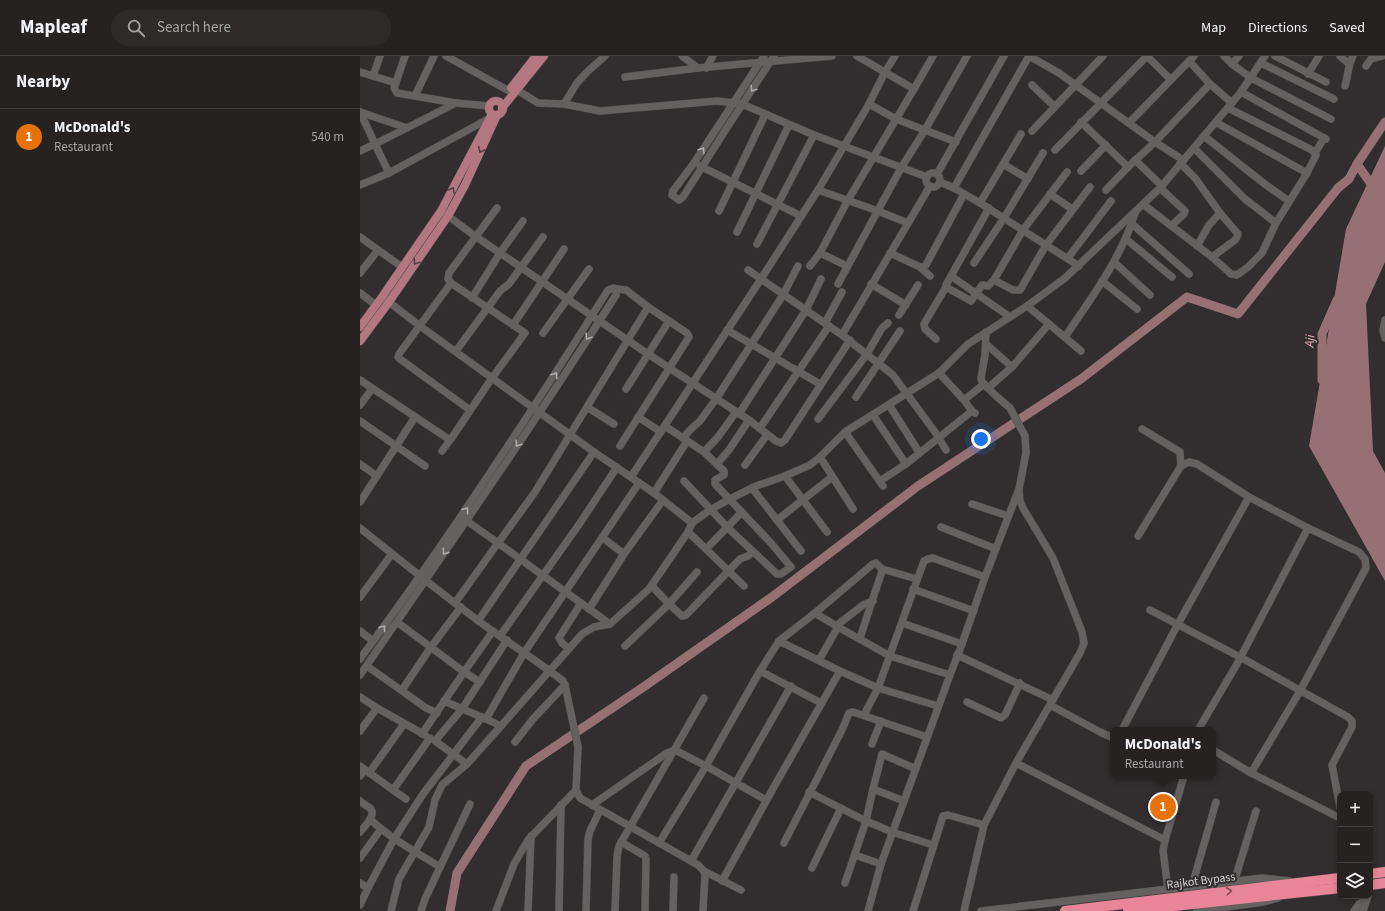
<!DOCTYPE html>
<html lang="en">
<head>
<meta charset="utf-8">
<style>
	body { margin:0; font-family:"Source Sans 3",sans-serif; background:#2e2a2a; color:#f1f3f6 }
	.controls { position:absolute; right:12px; bottom:12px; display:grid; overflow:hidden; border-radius:8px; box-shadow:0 2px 6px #0003 }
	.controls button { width:36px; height:36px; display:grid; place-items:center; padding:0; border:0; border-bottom:1px solid #423f40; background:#262222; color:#f1f3f6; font:20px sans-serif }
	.you { position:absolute; left:621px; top:383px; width:14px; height:14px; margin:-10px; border:3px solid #fff; border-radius:50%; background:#1a73e8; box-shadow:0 0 0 6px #1a73e833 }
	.badge { display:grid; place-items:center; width:26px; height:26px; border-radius:50%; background:#55cec5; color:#fff; font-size:13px; font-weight:700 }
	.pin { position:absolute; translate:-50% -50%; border:2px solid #fff; box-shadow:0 1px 4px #0006 }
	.popup { position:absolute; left:750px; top:671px; width:106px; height:52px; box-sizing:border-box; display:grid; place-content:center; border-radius:8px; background:#262222; filter:drop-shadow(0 1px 3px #0005); font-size:13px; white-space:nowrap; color:#a4a4a5 }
	.popup b { font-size:15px; color:#f1f3f6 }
	.popup::after { content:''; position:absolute; left:50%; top:100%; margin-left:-8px; border:8px solid transparent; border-top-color:#262222 }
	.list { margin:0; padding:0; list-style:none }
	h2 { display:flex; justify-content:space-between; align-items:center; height:52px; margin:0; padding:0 16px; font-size:17px }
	h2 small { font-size:13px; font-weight:400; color:#a4a4a5 }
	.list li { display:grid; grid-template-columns:26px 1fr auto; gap:12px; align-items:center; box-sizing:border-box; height:56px; padding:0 16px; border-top:1px solid #423f40 }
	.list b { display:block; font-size:15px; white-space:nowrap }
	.list p { margin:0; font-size:13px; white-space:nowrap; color:#a4a4a5 }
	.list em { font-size:13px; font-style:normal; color:#a4a4a5 }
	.icon { flex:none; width:22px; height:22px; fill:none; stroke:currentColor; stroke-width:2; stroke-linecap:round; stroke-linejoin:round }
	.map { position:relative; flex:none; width:1025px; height:855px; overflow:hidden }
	header { display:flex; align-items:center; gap:24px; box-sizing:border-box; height:56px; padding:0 20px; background:#262222; border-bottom:1px solid #423f40 }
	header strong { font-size:19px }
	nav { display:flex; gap:22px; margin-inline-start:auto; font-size:14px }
	.search { width:280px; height:36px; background:#2e2a2a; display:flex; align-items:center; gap:10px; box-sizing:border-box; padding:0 14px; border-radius:22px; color:#a4a4a5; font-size:15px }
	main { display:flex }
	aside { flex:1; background:#262222 }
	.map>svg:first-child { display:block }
	.water { fill:#977076 }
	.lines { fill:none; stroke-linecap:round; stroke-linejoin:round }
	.river { stroke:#977076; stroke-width:9 }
	.minor-casing { stroke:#4e4b4b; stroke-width:8 }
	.major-casing { stroke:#4e4b4b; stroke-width:9 }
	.highway-casing { stroke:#4e4b4b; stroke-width:11 }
	.minor { stroke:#666161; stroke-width:7 }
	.major { stroke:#b47782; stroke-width:8 }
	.highway { stroke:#e88598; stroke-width:10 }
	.oneway { stroke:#aeaaab }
	.oneway2 { stroke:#524043 }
	.oneway3 { stroke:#7b5058 }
	.labels { text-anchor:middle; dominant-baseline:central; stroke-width:4; stroke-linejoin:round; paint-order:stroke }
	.street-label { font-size:12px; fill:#d5d2d3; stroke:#322d2e }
	.water-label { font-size:13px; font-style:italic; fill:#f5b2bc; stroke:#322d2e }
</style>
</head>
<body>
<header>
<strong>Mapleaf</strong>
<div class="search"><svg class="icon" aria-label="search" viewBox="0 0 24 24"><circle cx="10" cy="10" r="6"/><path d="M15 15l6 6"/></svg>Search here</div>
<nav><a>Map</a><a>Directions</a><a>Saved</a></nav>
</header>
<main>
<aside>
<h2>Nearby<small></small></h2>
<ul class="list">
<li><span class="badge" style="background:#e8710a">1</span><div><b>McDonald's</b><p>Restaurant</p></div><em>540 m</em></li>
</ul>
</aside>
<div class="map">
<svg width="1025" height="855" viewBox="0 0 1025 855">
	<rect width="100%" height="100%" fill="#322d2e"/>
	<path class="water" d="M1025,90V206L1006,248L1013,395L1025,417V525L949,390L986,173Z"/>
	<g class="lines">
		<g class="river">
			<path d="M997,108L1016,135"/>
			<path d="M962,324V278L977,244"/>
			<path d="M90,855L97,817L166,710L282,632L412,541L558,430L721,323L827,241L878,258L978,132L989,123L997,108L1025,66"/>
		</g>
		<defs>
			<g id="minor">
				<path d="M45,0L34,32L37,37L96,47L129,50"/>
				<path d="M86,0L149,35"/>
				<path d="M322,0L338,12"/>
				<path d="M404,0L334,107L313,135L312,139L319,144L323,141L368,70L414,0"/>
				<path d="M669,0L699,17L795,86L823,104"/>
				<path d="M787,0L810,23"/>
				<path d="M864,0L872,8L879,0"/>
				<path d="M915,0L966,26"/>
				<path d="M980,0L989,8"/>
				<path d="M829,5L850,28L872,47"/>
				<path d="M901,7L974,43"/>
				<path d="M872,8L891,22L971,63"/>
				<path d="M1006,10L1011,3L1022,0"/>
				<path d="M346,12L353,0"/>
				<path d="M0,16L36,27"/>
				<path d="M948,18L959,0"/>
				<path d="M13,20L20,0"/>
				<path d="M265,21L338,12L472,0"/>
				<path d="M672,29L694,50"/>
				<path d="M985,30C988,20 988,9 993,0"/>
				<path d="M554,33L573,0"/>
				<path d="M157,34L178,47L204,48L240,55L357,45L382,48L454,79L567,121"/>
				<path d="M881,36L966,83"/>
				<path d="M55,40L74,0"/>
				<path d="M204,48L217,27L227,16L245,0"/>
				<path d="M509,48L536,63L596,86"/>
				<path d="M0,56L47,72"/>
				<path d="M721,66L768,111"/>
				<path d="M769,67L834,0"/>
				<path d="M857,67L947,117"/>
				<path d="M672,75L743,0"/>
				<path d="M844,80L906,129L929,145"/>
				<path d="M834,92L885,143L916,167"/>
				<path d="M695,94L787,0"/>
				<path d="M0,95L15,88L0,56"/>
				<path d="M955,97L964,82"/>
				<path d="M775,104L802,130"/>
				<path d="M820,107L835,122L860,157L878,178L877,181L875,184L852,201"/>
				<path d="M643,108L668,123"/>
				<path d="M340,110L441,160"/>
				<path d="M721,115L746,89"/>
				<circle cx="573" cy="124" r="7"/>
				<path d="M29,117L15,88L96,47"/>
				<path d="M577,118L644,0"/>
				<path d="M580,126L594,132L620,147L719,210"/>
				<path d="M0,129L29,117L130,62"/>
				<path d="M594,132L669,0"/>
				<path d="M800,132L825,155L824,158L811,170"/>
				<path d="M458,134L518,155L548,167"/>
				<path d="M746,134L768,111L795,86L850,28"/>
				<path d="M690,138L712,153"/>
				<path d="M620,147L661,78"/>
				<path d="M784,149L852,201L871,218L877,219L888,211L902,197L916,167L947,117L956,99L955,97L950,93L868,52"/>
				<path d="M359,155L405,59"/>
				<path d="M84,157L115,180L288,298L389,364L416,385L421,387L425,384L490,284"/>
				<path d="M772,168L829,218"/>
				<path d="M377,176L429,69"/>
				<path d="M0,181L42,211"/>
				<path d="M766,183L812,221"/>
				<path d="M397,188L454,79"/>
				<path d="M837,190L849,169L860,157"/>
				<path d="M460,197L487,210"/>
				<path d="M530,197L560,211H563L566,209L604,138"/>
				<path d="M708,202L751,145"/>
				<path d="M754,206L790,239"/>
				<path d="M614,207L644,162L683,97"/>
				<path d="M450,210L460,197L488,144L554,33L497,0"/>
				<path d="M560,211L570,220"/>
				<path d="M388,214L469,270L482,279L528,315L533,319L575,376L586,394"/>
				<path d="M0,217L18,194"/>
				<path d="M591,220L650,261"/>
				<path d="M634,224L653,234H660L686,189L730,131"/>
				<path d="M742,225L777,253"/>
				<path d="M91,227L39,298L38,301L40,303L110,354"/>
				<path d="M478,228L541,112L565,74L607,0"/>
				<path d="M511,228L546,249"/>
				<path d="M586,231L611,245L622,229L628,230L634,224L663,174L707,116"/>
				<path d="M256,233L266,234L288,251L327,277L329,281L260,390"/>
				<path d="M0,237L16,249"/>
				<path d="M112,242L140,197L163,165"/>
				<path d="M25,243L60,270L234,396L294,437L332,467"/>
				<path d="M539,259L558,229"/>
				<path d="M1025,264L1023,274L1025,282"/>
				<path d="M465,267L482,236"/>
				<path d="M689,268L721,295"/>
				<path d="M153,269L204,193"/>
				<path d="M367,274L460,328"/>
				<path d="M183,277L229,213"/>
				<path d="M482,279L570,130"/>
				<path d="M705,281C731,242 761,203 775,157"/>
				<path d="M576,283L565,273L564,268L586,231V229L629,152"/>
				<path d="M626,288L652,311"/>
				<path d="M96,295L140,235L149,228L183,181"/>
				<path d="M579,317L604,344L612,355L615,357"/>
				<path d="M0,324L90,384L93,380L132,322L165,277L91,227L88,223L89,217L137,152"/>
				<path d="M628,332L652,311L689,268L667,250"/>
				<path d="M266,333L309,265"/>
				<path d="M496,341L540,275"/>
				<path d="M604,344L624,328"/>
				<path d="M0,349L12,333"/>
				<path d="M529,349L559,396"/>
				<path d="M227,351L254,368"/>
				<path d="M379,358L446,254L461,223"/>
				<path d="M513,359L546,408"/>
				<path d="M278,361L301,376"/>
				<path d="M458,363L507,298L522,272L528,267"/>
				<path d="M0,365L65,410"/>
				<path d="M305,370L344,396L364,415V419L355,424V428L411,487L431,511L421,518H417L368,472L324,425"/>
				<path d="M400,372L469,270"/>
				<path d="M782,373L820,396L821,410"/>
				<path d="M485,376L523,430"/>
				<path d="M323,382L331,373L340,365L356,343L423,239L438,210"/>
				<path d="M82,395L90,384"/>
				<path d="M344,396L358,381L376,356"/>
				<path d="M460,401L493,453"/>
				<path d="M0,408L17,420"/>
				<path d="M357,408L369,394L389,364"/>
				<path d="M385,409L407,379"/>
				<path d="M425,420L467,476"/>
				<path d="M271,421L401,223L458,134L509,48L525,16L535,0"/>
				<path d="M520,425L546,408L612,355"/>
				<path d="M392,432L441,495"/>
				<path d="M294,437L327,385"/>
				<path d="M0,446L55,361"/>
				<path d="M612,448L648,460"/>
				<path d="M417,464L472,421"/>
				<path d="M581,471L636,493"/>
				<path d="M0,472C40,504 79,536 120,566C147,586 176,604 203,625L205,629L218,691L216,734L220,742L338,809L344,815L381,834"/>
				<path d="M328,476L346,493L382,456"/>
				<path d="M778,480L821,410L829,406L837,408L889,441L948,472L877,608L838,674"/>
				<path d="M243,482L264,498"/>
				<path d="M346,493L384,530"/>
				<path d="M522,513L557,523"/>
				<path d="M337,516L309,548L322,560L326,559L380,503L388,500L393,496"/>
				<path d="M553,533L614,555"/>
				<path d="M0,541L32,498"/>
				<path d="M95,547L138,487L107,465"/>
				<path d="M229,553L264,498L303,444"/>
				<path d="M790,554L880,601L988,661L992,665V671L972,709L980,751"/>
				<path d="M455,557L478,571"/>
				<path d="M118,565L234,396"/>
				<path d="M37,566L104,616L62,678"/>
				<path d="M542,567L602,588"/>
				<path d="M250,568L138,487L175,436L288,251"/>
				<path d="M476,570L503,549L513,545"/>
				<path d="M0,575L13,585"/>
				<path d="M140,580L220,467L257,411"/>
				<path d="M419,585L455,557L513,508L516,507L522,513V515L500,582"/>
				<path d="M265,590L309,548L292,530"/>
				<path d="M209,593L202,587L199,582L221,547"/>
				<path d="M597,599L693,644"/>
				<path d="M0,603C88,484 169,360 248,234L254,232L256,233V239C174,368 87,493 0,619"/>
				<path d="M459,604L478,571L530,600L590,619"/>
				<path d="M7,610L66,652L77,657"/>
				<path d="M400,615L419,585L480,615L518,632L578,650"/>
				<path d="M120,626L104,616L133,575"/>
				<path d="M42,634L71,591L101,551"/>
				<path d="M0,641L17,652L65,679"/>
				<path d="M84,645L126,663L164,597L279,427"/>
				<path d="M607,646L641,662L645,659L660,627"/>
				<path d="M690,649L740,676L753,682"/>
				<path d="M504,659L518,632L564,505L568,503L573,502L625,521"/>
				<path d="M126,663L141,670L222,578L234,571L250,568L289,533L328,476L332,467L350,454L368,444L396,430L425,420L450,409L460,401L485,376L579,317L608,288L667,250L705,222L800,132L881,36L905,0"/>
				<path d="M762,674L818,568L889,441"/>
				<path d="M0,675L17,652"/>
				<path d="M155,686L173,663L205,629"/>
				<path d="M512,688L521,665"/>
				<path d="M853,694L891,717L940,635L1006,512L1005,503L999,496L948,472"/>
				<path d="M656,707L805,784"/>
				<path d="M107,708L141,670"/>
				<path d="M0,710L33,734L70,682"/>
				<path d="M9,717L44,668"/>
				<path d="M891,717L980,762"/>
				<path d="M0,720L5,714"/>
				<path d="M513,733L544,745"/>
				<path d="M33,734L46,743"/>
				<path d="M449,736L506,765L532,776L573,789"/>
				<path d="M0,745C3,748 8,750 11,753C16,760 4,771 0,776"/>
				<path d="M232,749L307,697L315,694L346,710L406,744"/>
				<path d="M10,763C31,783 56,796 80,811"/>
				<path d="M261,786L285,800L286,803L285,855"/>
				<path d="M299,787L346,710L400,615L461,647"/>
				<path d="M424,787L482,674L489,657L493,656L567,681"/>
				<path d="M495,799L521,808"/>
				<path d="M0,802L21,773"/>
				<path d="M331,805L431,630"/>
				<path d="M452,812L481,752"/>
				<path d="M362,825L415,729L480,615"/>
				<path d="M874,826L896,755"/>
				<path d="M0,827L8,832L34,783L63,738L122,661"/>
				<path d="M485,827L506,765L513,733L522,698L556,713"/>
				<path d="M832,830L856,746"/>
				<path d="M808,833L803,795L805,784L824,720"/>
				<path d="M0,849L8,832"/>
				<path d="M31,855L39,823L69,771L75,744L82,729L107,708L75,685L102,653L147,584"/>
				<path d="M61,855L65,843L110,748"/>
				<path d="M136,855L154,808L168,784L216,734"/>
				<path d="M168,855L171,780"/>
				<path d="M199,855L201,749"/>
				<path d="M226,855L228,783L230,775L240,754"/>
				<path d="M255,855L257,801L259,790L344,642"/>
				<path d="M313,855L314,821"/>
				<path d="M343,855L345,819L344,815"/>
				<path d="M508,855L521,808L590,619L602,588L625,521L659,433L666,397L665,380L650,352L635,339L622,326L621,322L625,299L626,276"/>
				<path d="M553,855L583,760L588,759L624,769"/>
				<path d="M604,855L624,769L656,707L720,597L724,587L722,576L693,502L663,452L660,445L659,434"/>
				<path d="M621,855L902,822L929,825"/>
				<path d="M837,855L904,846L918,842"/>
				<path d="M994,855L999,848L1006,844"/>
				<path d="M1003,855L1008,840"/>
			</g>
			<g id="major">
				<path d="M151,32L176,0"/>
				<circle cx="136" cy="52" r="7"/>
				<path d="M142,52L184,0"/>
				<path d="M0,271L22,241L81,155L132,58"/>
				<path d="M0,285L29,246L88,160L105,129L137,59"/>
			</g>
			<g id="highway">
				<path d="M1010,818L1025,816"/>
				<path d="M1010,829L1025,827"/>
				<path d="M705,855L980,822"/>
				<path d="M768,855L980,832"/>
			</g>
		</defs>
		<use href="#minor" class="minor-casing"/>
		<use href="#major" class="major-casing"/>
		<use href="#highway" class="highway-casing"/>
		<use href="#minor" class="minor"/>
		<use href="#major" class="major"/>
		<use href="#highway" class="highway"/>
	</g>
	<defs><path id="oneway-chevron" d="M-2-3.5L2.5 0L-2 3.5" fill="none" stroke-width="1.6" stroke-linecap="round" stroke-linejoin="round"/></defs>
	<g class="oneway">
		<use href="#oneway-chevron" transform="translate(393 33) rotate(124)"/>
		<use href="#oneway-chevron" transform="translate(342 94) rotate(-57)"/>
		<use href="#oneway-chevron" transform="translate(228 281) rotate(123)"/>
		<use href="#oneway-chevron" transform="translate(195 319) rotate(-58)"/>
		<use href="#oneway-chevron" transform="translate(158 388) rotate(123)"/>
		<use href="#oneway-chevron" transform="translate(106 454) rotate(-54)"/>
		<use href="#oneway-chevron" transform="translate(85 496) rotate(125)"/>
		<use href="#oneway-chevron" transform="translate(23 572) rotate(-54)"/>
	</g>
	<g class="oneway2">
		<use href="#oneway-chevron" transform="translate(121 94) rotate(116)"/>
		<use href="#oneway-chevron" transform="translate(92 134) rotate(-62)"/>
		<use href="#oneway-chevron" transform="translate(56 206) rotate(124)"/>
	</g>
	<use class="oneway3" href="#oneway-chevron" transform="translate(869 835) rotate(-7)"/>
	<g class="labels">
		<g class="street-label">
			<text transform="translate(841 825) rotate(-7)">Rajkot Bypass</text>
		</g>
		<g class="water-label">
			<text transform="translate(950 285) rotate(-86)">Aji</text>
		</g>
	</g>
</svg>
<div class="controls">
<button>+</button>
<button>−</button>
<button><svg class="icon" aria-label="layers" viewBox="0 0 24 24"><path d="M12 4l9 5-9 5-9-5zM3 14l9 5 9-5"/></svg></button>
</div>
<div class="you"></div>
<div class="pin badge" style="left:803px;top:751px;background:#e8710a">1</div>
<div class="popup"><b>McDonald's</b>Restaurant</div>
</div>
</main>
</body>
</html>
